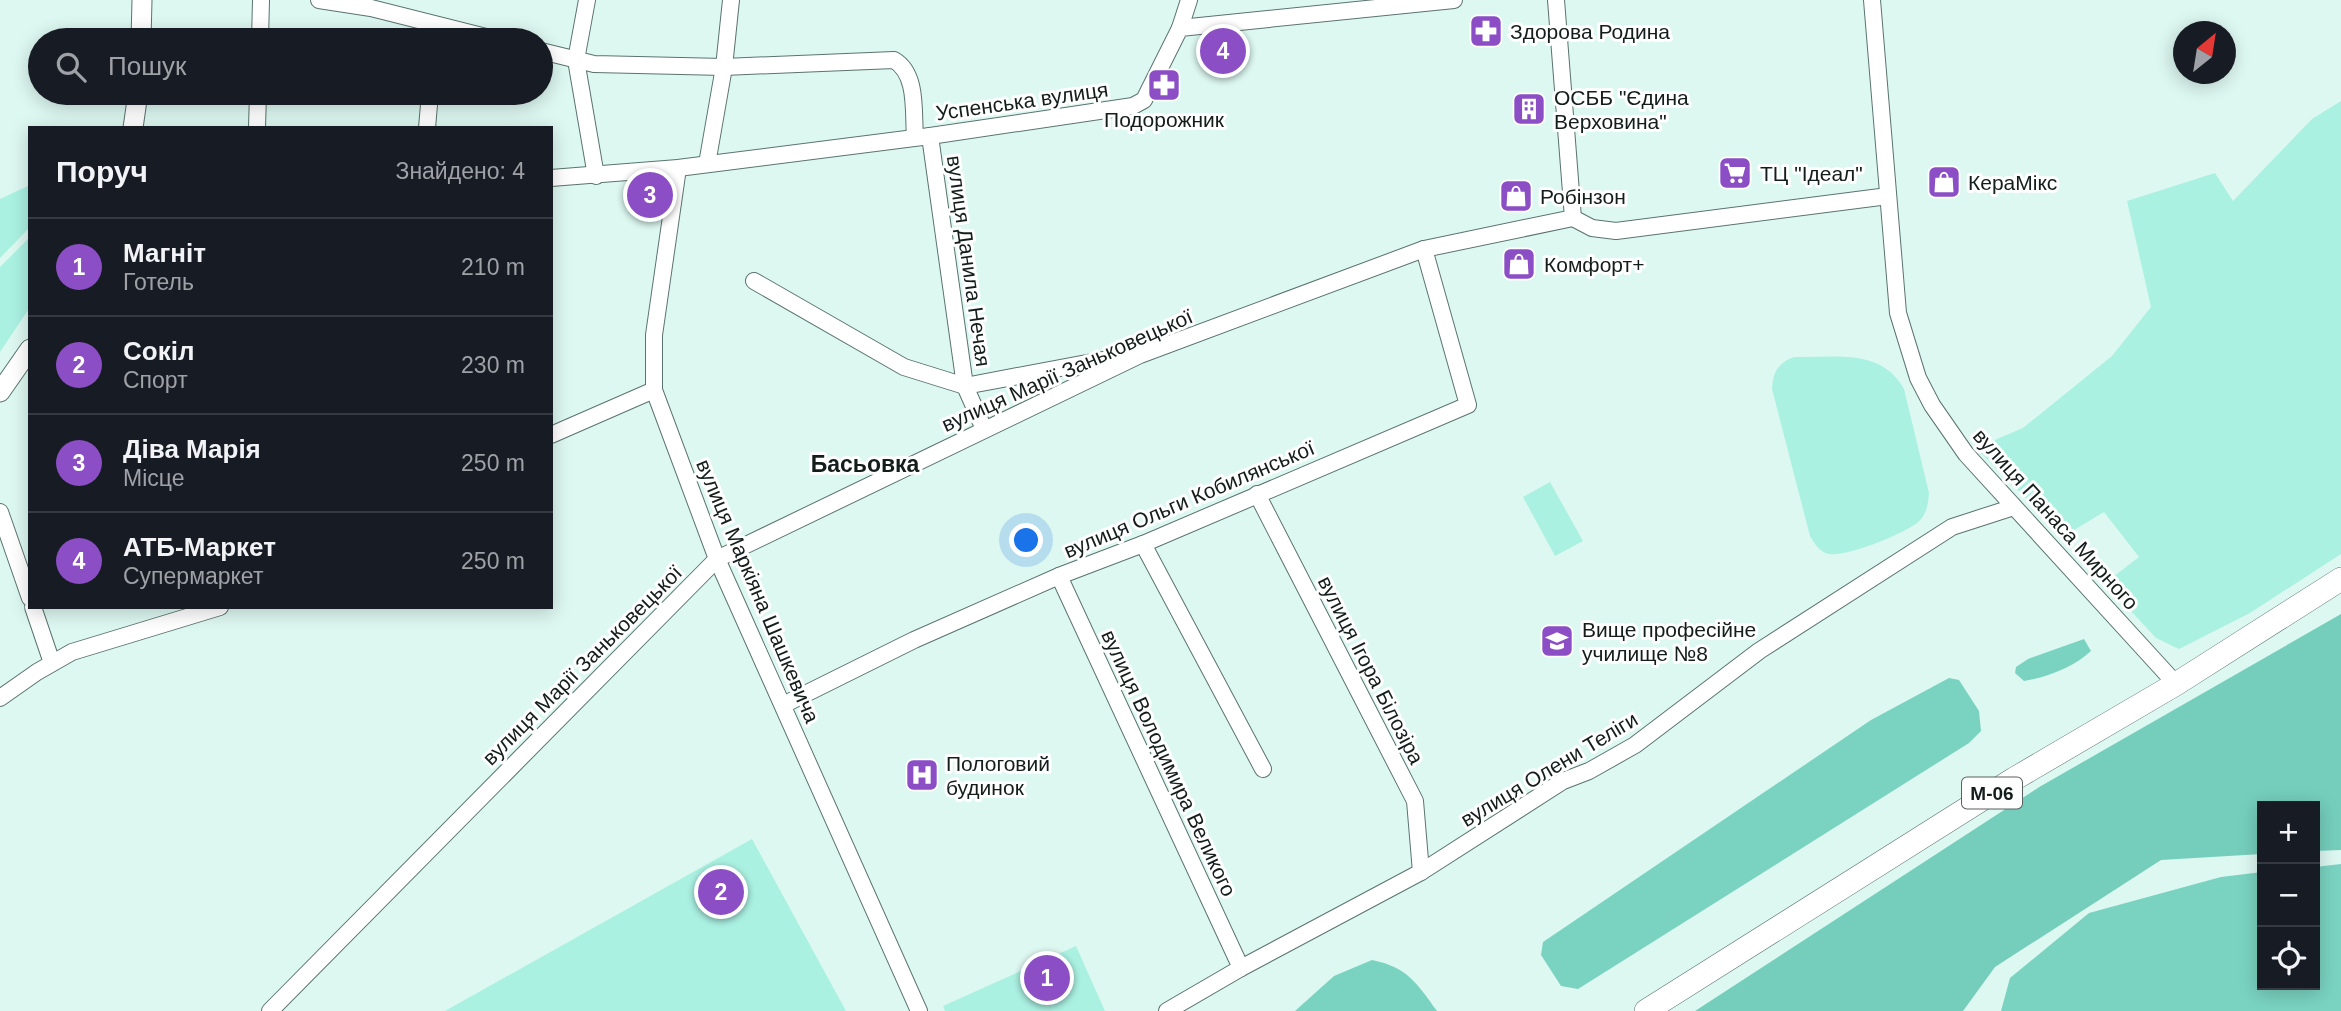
<!DOCTYPE html>
<html lang="uk">
<head>
<meta charset="utf-8">
<style>
	body { margin:0; font-family:Helvetica,sans-serif; background:#20242c; color:#f1f3f6 }
	.controls { position:absolute; right:21px; bottom:21px; display:grid; overflow:hidden; border-radius:0px; box-shadow:0 4px 18px #0003 }
	.controls button { width:63px; height:63px; display:grid; place-items:center; padding:0; border:0; border-bottom:2px solid #363941; background:#171b24; color:#f1f3f6; font:35px sans-serif }
	.compass { position:absolute; left:2173px; top:21px; width:63px; height:63px; border-radius:50%; background:#171b24; box-shadow:0 4px 18px #0003; rotate:30deg }
	.you { position:absolute; left:1027px; top:541px; width:24px; height:24px; margin:-18px; border:5px solid #fff; border-radius:50%; background:#1a73e8; box-shadow:0 0 0 10px #1a73e833 }
	.badge { display:grid; place-items:center; width:46px; height:46px; border-radius:50%; background:#8b4ec4; color:#fff; font-size:23px; font-weight:700 }
	.pin { position:absolute; translate:-50% -50%; border:4px solid #fff; box-shadow:0 2px 7px #0006 }
	.list { margin:0; padding:0; list-style:none }
	h2 { display:flex; justify-content:space-between; align-items:center; height:91px; margin:0; padding:0 28px; font-size:30px }
	h2 small { font-size:23px; font-weight:400; color:#9ea1a6 }
	.list li { display:grid; grid-template-columns:46px 1fr auto; gap:21px; align-items:center; box-sizing:border-box; height:98px; padding:0 28px; border-top:2px solid #363941 }
	.list b { display:block; font-size:26px; white-space:nowrap }
	.list p { margin:0; font-size:23px; white-space:nowrap; color:#9ea1a6 }
	.list em { font-size:23px; font-style:normal; color:#9ea1a6 }
	.icon { flex:none; width:38px; height:38px; fill:none; stroke:currentColor; stroke-width:2; stroke-linecap:round; stroke-linejoin:round }
	.map { position:relative; flex:none; width:2341px; height:1011px; overflow:hidden }
	.search { position:absolute; background:#171b24; box-shadow:0 4px 18px #0003; left:28px; top:28px; width:525px; height:77px; display:flex; align-items:center; gap:18px; box-sizing:border-box; padding:0 24px; border-radius:38px; color:#9ea1a6; font-size:26px }
	.panel { position:absolute; background:#171b24; box-shadow:0 4px 18px #0003; left:28px; top:126px; width:525px; height:483px; border-radius:0px }
	.map>svg:first-child { display:block }
	.green { fill:#aaf1e2 }
	.forest { fill:#75cebc }
	.water { fill:#7ad3c1 }
	.lines { fill:none; stroke-linecap:round; stroke-linejoin:round }
	.minor-casing { stroke:#5b736e; stroke-width:18 }
	.major-casing { stroke:#5b736e; stroke-width:21 }
	.highway-casing { stroke:#5b736e; stroke-width:24 }
	.minor { stroke:#fff; stroke-width:16 }
	.major { stroke:#fff; stroke-width:19 }
	.highway { stroke:#fff; stroke-width:23 }
	.labels { text-anchor:middle; dominant-baseline:central; stroke-width:6; stroke-linejoin:round; paint-order:stroke }
	.shield { fill:#fefefe; stroke:#5a605f; stroke-width:2 }
	.shield-label { font-size:19px; font-weight:bold; fill:#131d1b }
	.poi-label { font-size:21px; fill:#131d1b; stroke:#fefefe; text-anchor:start }
	.street-label { font-size:21px; fill:#131d1b; stroke:#fefefe }
	.neighbourhood-label { font-size:23px; font-weight:bold; fill:#131d1b; stroke:#fefefe }
</style>
</head>
<body>
<div class="map">
<svg width="2341" height="1011" viewBox="0 0 2341 1011">
	<rect width="100%" height="100%" fill="#ddf8f1"/>
	<g class="green">
		<path d="M2341,101V554L2250,613L2179,649L2156,638L2105,583L2139,557L2104,512L2064,536L1976,448L2023,428L2112,356L2151,307L2127,201L2215,173L2233,201L2312,119Z"/>
		<path d="M30,185V227L0,258V199Z"/>
		<path d="M30,237V307L0,352V267Z"/>
		<path d="M1794,357C1836,358 1881,348 1904,389L1929,493C1928,504 1927,515 1917,523C1903,534 1847,557 1829,554C1819,552 1815,544 1810,536L1772,389C1773,372 1778,363 1794,357Z"/>
		<path d="M1550,482L1583,541L1555,556L1523,497Z"/>
		<path d="M752,839L846,1011H445Z"/>
		<path d="M1076,946L1105,1011H945L943,1006Z"/>
	</g>
	<path class="forest" d="M2341,614V850L2315,851V806H2262V854L2161,860L1995,967L1963,1011H1695L2041,786Z"/>
	<g class="water">
		<path d="M2084,639L2091,651C2074,667 2048,677 2024,681L2015,673L2016,667L2028,659Z"/>
		<path d="M1949,678L1959,680L1979,711L1981,731L1969,743L1578,989L1561,986L1541,955L1543,942L1871,720Z"/>
		<path d="M2341,864V1011H2001L2010,978L2089,913L2221,877L2262,872V985H2315V867Z"/>
		<path d="M1372,960C1407,967 1417,983 1437,1011H1295L1334,976Z"/>
	</g>
	<g class="lines">
		<defs>
			<g id="minor">
				<path d="M319,0L371,8L498,40"/>
				<path d="M587,0L576,60L596,176"/>
				<path d="M1556,0L1573,218"/>
				<path d="M1872,0L1898,313L1918,378L1932,405L1966,454L2176,684"/>
				<path d="M1180,28L1189,0"/>
				<path d="M260,40L261,0"/>
				<path d="M541,51L594,64L724,67L894,60C918,74 913,112 915,137"/>
				<path d="M257,128L258,93"/>
				<path d="M427,128L430,93"/>
				<path d="M930,136L965,386L984,429"/>
				<path d="M707,164L724,67L731,0"/>
				<path d="M678,168L654,335V390L717,559L919,1011"/>
				<path d="M551,178L678,168L930,136L1133,106L1144,100L1180,28L1454,0"/>
				<path d="M1573,218L1592,228L1616,231L1888,196"/>
				<path d="M754,281L904,367L965,386L1124,356"/>
				<path d="M551,435L654,390"/>
				<path d="M1257,494L1415,801L1421,872"/>
				<path d="M0,512L30,598"/>
				<path d="M1143,544L1263,769"/>
				<path d="M1059,576L1241,968"/>
				<path d="M33,607L52,663"/>
				<path d="M0,698L37,672L72,652L220,607"/>
				<path d="M783,705L914,640L1059,576L1143,544L1468,405L1424,249"/>
				<path d="M270,1011L717,559L1140,355L1424,249L1573,218"/>
				<path d="M1167,1011L1241,968L1421,872L1563,781L1589,771L1635,745L1759,651L1952,527L2014,507"/>
			</g>
			<g id="major">
				<path d="M141,40L142,0"/>
				<path d="M133,128L138,93"/>
				<path d="M0,392L30,349"/>
			</g>
			<path id="highway" d="M1646,1011L2014,779L2176,684L2341,579"/>
		</defs>
		<use href="#minor" class="minor-casing"/>
		<use href="#major" class="major-casing"/>
		<use href="#highway" class="highway-casing"/>
		<use href="#minor" class="minor"/>
		<use href="#major" class="major"/>
		<use href="#highway" class="highway"/>
	</g>
	<defs>
		<symbol id="pharmacy-square" viewBox="-11 -11 22 22"><rect x="-9" y="-9" width="18" height="18" rx="4" fill="#8b4ec4" stroke="#fefefe"/><path d="M-2-6h4v4h4v4h-4v4h-4v-4h-4v-4h4Z" fill="#fff"/></symbol>
		<symbol id="building-square" viewBox="-11 -11 22 22"><rect x="-9" y="-9" width="18" height="18" rx="4" fill="#8b4ec4" stroke="#fefefe"/><path d="M-4-6H4V6H1V3H-1V6H-4ZM-2.5-4.3h1.7v1.8h-1.7ZM.8-4.3h1.7v1.8H.8ZM-2.5-1h1.7V.8h-1.7ZM.8-1h1.7V.8H.8Z" fill="#fff"/></symbol>
		<symbol id="supermarket-square" viewBox="-11 -11 22 22"><rect x="-9" y="-9" width="18" height="18" rx="4" fill="#8b4ec4" stroke="#fefefe"/><path d="M-6-5.5h2.5l.6 2H6L4.5 2H-2.5L-4.4-4H-6ZM-1.5 3.2a1.3 1.3 0 1 0 .1 0ZM3 3.2a1.3 1.3 0 1 0 .1 0Z" fill="#fff"/></symbol>
		<symbol id="shop-square" viewBox="-11 -11 22 22"><rect x="-9" y="-9" width="18" height="18" rx="4" fill="#8b4ec4" stroke="#fefefe"/><path d="M-5-2.5h2.3a2.7 3.5 0 0 1 5.4 0H5L5.5 6h-11ZM-1.5-2.5h3a1.5 2.3 0 0 0-3 0Z" fill="#fff"/></symbol>
		<symbol id="university-square" viewBox="-11 -11 22 22"><rect x="-9" y="-9" width="18" height="18" rx="4" fill="#8b4ec4" stroke="#fefefe"/><path d="M0-5L7-2L0 1L-7-2ZM-4 1L0 2.5L4 1V4Q0 6-4 4Z" fill="#fff"/></symbol>
		<symbol id="hospital-square" viewBox="-11 -11 22 22"><rect x="-9" y="-9" width="18" height="18" rx="4" fill="#8b4ec4" stroke="#fefefe"/><path d="M-5-5h3v3.5h4V-5h3V5h-3V1.5h-4V5h-3Z" fill="#fff"/></symbol>
	</defs>
	<g fill-rule="evenodd">
		<use href="#pharmacy-square" x="1467" y="12" width="38" height="38"/>
		<use href="#pharmacy-square" x="1145" y="66" width="38" height="38"/>
		<use href="#building-square" x="1510" y="90" width="38" height="38"/>
		<use href="#supermarket-square" x="1716" y="154" width="38" height="38"/>
		<use href="#shop-square" x="1925" y="163" width="38" height="38"/>
		<use href="#shop-square" x="1497" y="177" width="38" height="38"/>
		<use href="#shop-square" x="1500" y="245" width="38" height="38"/>
		<use href="#university-square" x="1538" y="622" width="38" height="38"/>
		<use href="#hospital-square" x="903" y="756" width="38" height="38"/>
	</g>
	<g class="labels">
		<rect class="shield" x="1962" y="777.5" width="60" height="31" rx="5"/>
		<g class="shield-label">
			<text x="1992" y="793">М-06</text>
		</g>
		<g class="poi-label">
			<text x="1510" y="31">Здорова Родина</text>
			<text x="1554" y="97">ОСББ "Єдина<tspan x="1554" dy="24">Верховина"</tspan></text>
			<text x="1164" y="119" text-anchor="middle">Подорожник</text>
			<text x="1760" y="173">ТЦ "Ідеал"</text>
			<text x="1968" y="182">КераМікс</text>
			<text x="1540" y="196">Робінзон</text>
			<text x="1544" y="264">Комфорт+</text>
			<text x="1582" y="629">Вище професійне<tspan x="1582" dy="24">училище №8</tspan></text>
			<text x="946" y="763">Пологовий<tspan x="946" dy="24">будинок</tspan></text>
		</g>
		<g class="street-label">
			<text transform="translate(1022 101) rotate(-8)">Успенська вулиця</text>
			<text transform="translate(969 261) rotate(82)">вулиця Данила Нечая</text>
			<text transform="translate(1067 370) rotate(-24)">вулиця Марії Заньковецької</text>
			<text transform="translate(1189 499) rotate(-23)">вулиця Ольги Кобилянської</text>
			<text transform="translate(2056 519) rotate(48)">вулиця Панаса Мирного</text>
			<text transform="translate(758 591) rotate(67)">вулиця Маркіяна Шашкевича</text>
			<text transform="translate(582 665) rotate(-45)">вулиця Марії Заньковецької</text>
			<text transform="translate(1371 670) rotate(63)">вулиця Ігора Білозіра</text>
			<text transform="translate(1169 763) rotate(65)">вулиця Володимира Великого</text>
			<text transform="translate(1549 769) rotate(-31)">вулиця Олени Теліги</text>
		</g>
		<g class="neighbourhood-label">
			<text x="865" y="464">Басьовка</text>
		</g>
	</g>
</svg>
<div class="controls">
<button>+</button>
<button>−</button>
<button><svg class="icon" aria-label="locate" viewBox="0 0 24 24"><circle cx="12" cy="12" r="6"/><path d="M12 2v4M12 18v4M2 12h4M18 12h4"/></svg></button>
</div>
<svg class="compass" viewBox="-18 -18 36 36"><path d="M0-13l5 13h-10z" fill="#e53935"/><path d="M0 13l5-13h-10z" fill="#9ea1a6"/></svg>
<div class="you"></div>
<div class="pin badge" style="left:1047px;top:978px">1</div>
<div class="pin badge" style="left:721px;top:892px">2</div>
<div class="pin badge" style="left:650px;top:195px">3</div>
<div class="pin badge" style="left:1223px;top:51px">4</div>
<div class="search"><svg class="icon" aria-label="search" viewBox="0 0 24 24"><circle cx="10" cy="10" r="6"/><path d="M15 15l6 6"/></svg>Пошук</div>
<section class="panel">
<h2>Поруч<small>Знайдено: 4</small></h2>
<ul class="list">
<li><span class="badge">1</span><div><b>Магніт</b><p>Готель</p></div><em>210 m</em></li>
<li><span class="badge">2</span><div><b>Сокіл</b><p>Спорт</p></div><em>230 m</em></li>
<li><span class="badge">3</span><div><b>Діва Марія</b><p>Місце</p></div><em>250 m</em></li>
<li><span class="badge">4</span><div><b>АТБ-Маркет</b><p>Супермаркет</p></div><em>250 m</em></li>
</ul>
</section>
</div>
</body>
</html>
